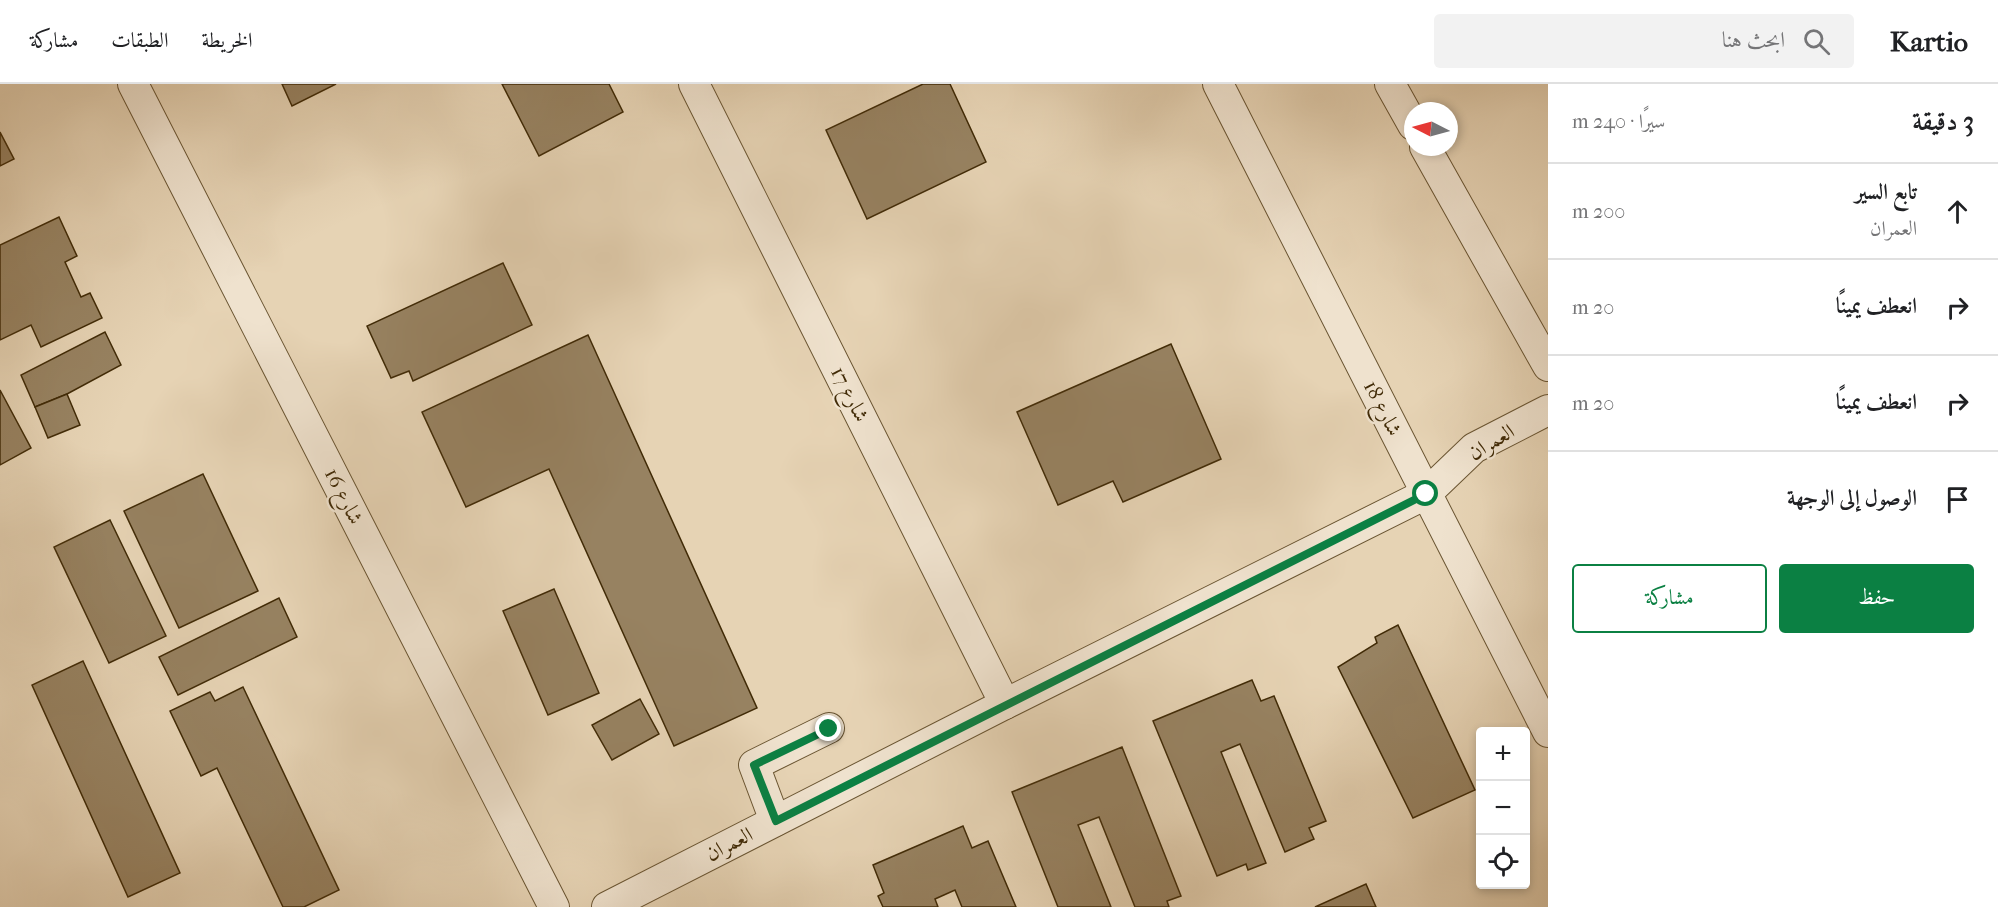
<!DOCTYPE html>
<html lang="ar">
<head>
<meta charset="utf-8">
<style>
	body { margin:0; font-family:"IM FELL French Canon",Amiri,serif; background:#f2f2f2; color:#202124; direction:rtl }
	.controls { position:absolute; right:18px; bottom:18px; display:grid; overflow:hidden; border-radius:6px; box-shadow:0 3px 9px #0003 }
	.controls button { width:54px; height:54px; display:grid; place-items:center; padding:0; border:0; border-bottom:2px solid #e0e0e0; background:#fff; color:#202124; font:30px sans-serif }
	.compass { position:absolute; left:1404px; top:18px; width:54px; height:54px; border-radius:50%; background:#fff; box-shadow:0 3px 9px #0003; rotate:276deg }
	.stop { position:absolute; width:18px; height:18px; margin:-14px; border:4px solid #0b8043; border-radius:50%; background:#fff }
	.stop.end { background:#0b8043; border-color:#fff; box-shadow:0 2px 6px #0008 }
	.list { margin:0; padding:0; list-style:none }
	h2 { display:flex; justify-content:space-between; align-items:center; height:78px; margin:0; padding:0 24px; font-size:26px }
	h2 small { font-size:20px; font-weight:400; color:#757577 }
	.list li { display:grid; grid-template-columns:39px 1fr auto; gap:18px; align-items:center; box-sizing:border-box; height:96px; padding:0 24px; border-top:2px solid #e0e0e0 }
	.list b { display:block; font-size:22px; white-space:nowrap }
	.list p { margin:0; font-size:20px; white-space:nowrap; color:#757577 }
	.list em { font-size:20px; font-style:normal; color:#757577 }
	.actions { display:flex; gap:12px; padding:18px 24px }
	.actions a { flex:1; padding:14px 0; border:2px solid #0b8043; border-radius:6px; text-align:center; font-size:21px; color:#0b8043 }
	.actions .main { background:#0b8043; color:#fff }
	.icon { flex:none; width:33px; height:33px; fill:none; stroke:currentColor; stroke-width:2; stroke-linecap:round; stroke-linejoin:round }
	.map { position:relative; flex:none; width:1548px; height:823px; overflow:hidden; direction:ltr }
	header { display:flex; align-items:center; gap:36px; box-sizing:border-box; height:84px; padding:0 30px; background:#fff; border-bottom:2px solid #e0e0e0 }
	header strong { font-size:28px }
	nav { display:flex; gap:33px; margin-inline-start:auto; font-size:21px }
	.search { width:420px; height:54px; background:#f2f2f2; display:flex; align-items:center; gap:15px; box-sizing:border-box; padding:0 21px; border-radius:6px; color:#757577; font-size:22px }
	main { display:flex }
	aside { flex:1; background:#fff }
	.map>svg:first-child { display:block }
	.building { fill:#978261; stroke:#412b07; stroke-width:1.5 }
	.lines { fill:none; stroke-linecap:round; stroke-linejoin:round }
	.minor-casing { stroke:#6a5532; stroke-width:32 }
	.minor { stroke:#efe2ce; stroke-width:30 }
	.route { stroke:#0b8043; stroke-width:8 }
	.labels { text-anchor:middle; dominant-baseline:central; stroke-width:4.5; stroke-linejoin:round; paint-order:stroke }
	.street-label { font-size:21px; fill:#412b07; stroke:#efe2ce }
</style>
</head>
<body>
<header>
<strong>Kartio</strong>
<div class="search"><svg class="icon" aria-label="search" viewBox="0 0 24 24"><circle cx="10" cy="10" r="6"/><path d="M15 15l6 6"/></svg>ابحث هنا</div>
<nav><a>الخريطة</a><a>الطبقات</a><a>مشاركة</a></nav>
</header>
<main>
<aside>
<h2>3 دقيقة<small>سيرًا · 240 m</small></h2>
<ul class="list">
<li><svg class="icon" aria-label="ahead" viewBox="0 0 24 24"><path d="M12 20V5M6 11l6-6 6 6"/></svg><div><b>تابع السير</b><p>العمران</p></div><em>200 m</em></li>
<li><svg class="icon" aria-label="right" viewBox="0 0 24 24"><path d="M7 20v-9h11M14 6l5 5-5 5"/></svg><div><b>انعطف يمينًا</b></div><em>20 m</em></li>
<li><svg class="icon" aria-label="right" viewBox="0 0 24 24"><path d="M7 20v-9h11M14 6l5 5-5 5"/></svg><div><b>انعطف يمينًا</b></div><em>20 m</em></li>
<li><svg class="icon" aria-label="arrive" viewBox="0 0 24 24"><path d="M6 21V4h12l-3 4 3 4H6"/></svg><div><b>الوصول إلى الوجهة</b></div></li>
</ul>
<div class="actions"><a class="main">حفظ</a><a>مشاركة</a></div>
</aside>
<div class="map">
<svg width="1548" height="823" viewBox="0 0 1548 823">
	<rect width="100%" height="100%" fill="#e6d3b4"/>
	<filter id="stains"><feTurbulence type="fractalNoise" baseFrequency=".00333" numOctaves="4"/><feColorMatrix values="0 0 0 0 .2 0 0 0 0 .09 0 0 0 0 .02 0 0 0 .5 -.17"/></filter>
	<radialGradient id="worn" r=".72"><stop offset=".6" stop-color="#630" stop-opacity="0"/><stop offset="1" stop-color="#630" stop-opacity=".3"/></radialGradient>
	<g class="building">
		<path d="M282,0H336L292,22Z"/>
		<path d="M502,0H609L623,28L539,72Z"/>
		<path d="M923,0H950L986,78L867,135L826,46Z"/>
		<path d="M0,48L14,75L0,82Z"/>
		<path d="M59,133L77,172L65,178L81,213L90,209L102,234L41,263L31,241L0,256V161Z"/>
		<path d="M503,179L532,241L413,297L409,287L391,294L367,242Z"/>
		<path d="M105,248L121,281L67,310L35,323L21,291Z"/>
		<path d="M588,251L757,624L674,662L549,385L466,423L422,328Z"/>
		<path d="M1171,260L1221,375L1123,418L1113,397L1058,421L1017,328Z"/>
		<path d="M0,306L31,364L0,381Z"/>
		<path d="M67,310L80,341L48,354L35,323Z"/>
		<path d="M203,390L258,507L179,544L124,427Z"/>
		<path d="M110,436L166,552L109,579L54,463Z"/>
		<path d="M554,505L599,609L548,631L503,527Z"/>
		<path d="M279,514L297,553L178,611L159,573Z"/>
		<path d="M1398,541L1475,706L1413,734L1338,583L1377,559L1375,553Z"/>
		<path d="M83,577L180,789L128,813L32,601Z"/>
		<path d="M1252,596L1261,617L1274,612L1326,737L1309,744L1314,755L1285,768L1240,660L1221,668L1266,779L1248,786L1246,780L1217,792L1153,637Z"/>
		<path d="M243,603L339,806L304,823H283L217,684L201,692L170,627L210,608L215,617Z"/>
		<path d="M640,615L659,650L612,676L592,641Z"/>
		<path d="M1122,663L1181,812L1167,817L1169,823H1135L1099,733L1078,741L1111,823H1058L1012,708Z"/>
		<path d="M963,742L972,764L988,757L1016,823H962L955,806L935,815L938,823H883L878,812L884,809L873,781Z"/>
		<path d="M1366,800L1376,823H1315Z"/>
	</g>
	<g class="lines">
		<defs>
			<g id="minor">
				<path d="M133,0L554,823"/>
				<path d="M694,0L1005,620"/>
				<path d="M1218,0L1548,648"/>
				<path d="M1390,0L1413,41"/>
				<path d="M1425,63L1548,282"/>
				<path d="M775,737L754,681L829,644"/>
				<path d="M607,823L1005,620L1426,410L1474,364L1548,326"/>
			</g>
		</defs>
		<use href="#minor" class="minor-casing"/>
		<use href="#minor" class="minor"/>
	</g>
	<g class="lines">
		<path class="route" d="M829,645L754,681L776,737L1426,410"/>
	</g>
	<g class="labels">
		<g class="street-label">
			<text transform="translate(850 310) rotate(63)">شارع 17</text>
			<text transform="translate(1383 324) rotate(63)">شارع 18</text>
			<text transform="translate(1491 358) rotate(-31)">العمران</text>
			<text transform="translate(344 412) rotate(63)">شارع 16</text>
			<text transform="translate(729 760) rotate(-27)">العمران</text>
		</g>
	</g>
	<rect width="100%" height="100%" filter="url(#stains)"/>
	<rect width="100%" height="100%" fill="url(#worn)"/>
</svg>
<div class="controls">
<button>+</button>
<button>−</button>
<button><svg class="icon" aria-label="locate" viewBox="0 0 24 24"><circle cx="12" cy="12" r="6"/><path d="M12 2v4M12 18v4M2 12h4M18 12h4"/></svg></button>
</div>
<svg class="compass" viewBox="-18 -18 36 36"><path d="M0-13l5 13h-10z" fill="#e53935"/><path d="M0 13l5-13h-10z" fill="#757577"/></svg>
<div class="stop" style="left:1426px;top:410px"></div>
<div class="stop end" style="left:829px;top:645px"></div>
</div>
</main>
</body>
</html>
